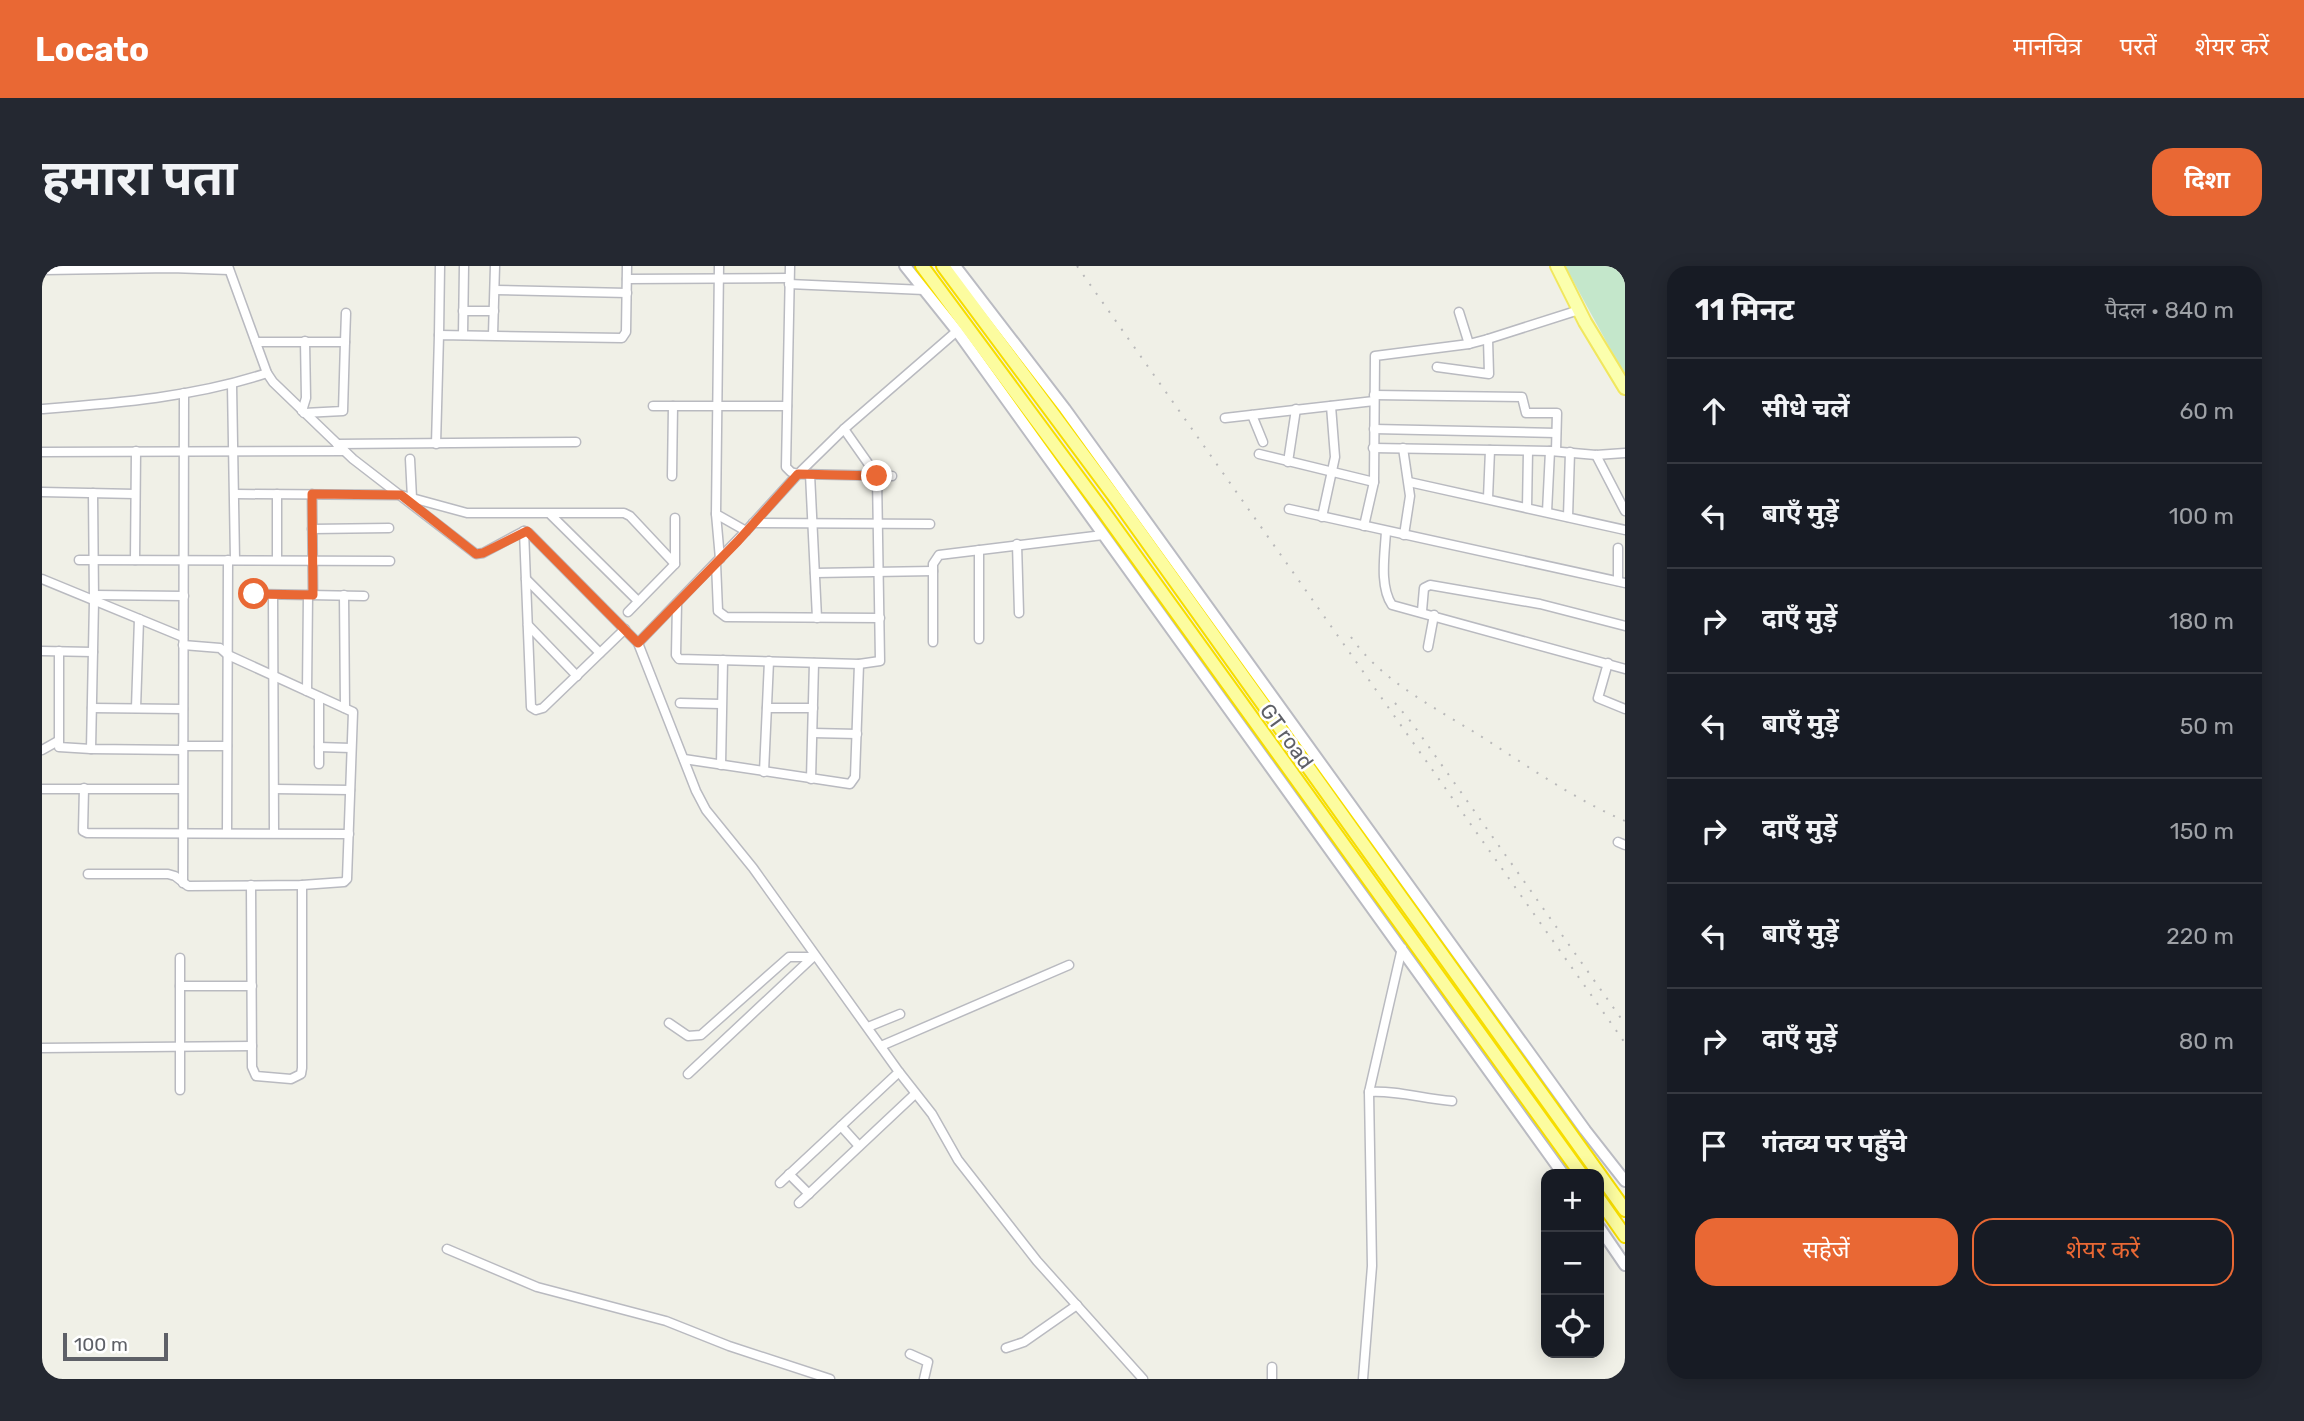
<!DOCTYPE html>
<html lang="hi">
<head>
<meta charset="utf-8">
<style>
	body { margin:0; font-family:Rubik,"Noto Sans Devanagari",sans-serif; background:#242831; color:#f1f3f6 }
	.controls { position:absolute; right:21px; bottom:21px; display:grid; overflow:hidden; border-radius:14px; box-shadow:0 4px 18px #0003 }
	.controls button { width:63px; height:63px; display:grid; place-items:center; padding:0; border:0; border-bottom:2px solid #363941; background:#171b24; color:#f1f3f6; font:35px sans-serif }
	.scale { position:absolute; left:21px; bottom:18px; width:105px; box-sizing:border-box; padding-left:7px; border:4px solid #5e6067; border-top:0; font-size:19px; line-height:24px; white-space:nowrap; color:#5e6067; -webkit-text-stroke:5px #fff; paint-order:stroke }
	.stop { position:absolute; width:21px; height:21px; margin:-16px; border:5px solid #e96834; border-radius:50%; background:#fff }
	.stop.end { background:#e96834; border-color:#fff; box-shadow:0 2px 7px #0008 }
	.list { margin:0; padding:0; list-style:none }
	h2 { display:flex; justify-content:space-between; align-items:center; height:91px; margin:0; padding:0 28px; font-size:30px }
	h2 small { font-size:23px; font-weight:400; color:#9ea1a6 }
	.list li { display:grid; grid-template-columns:46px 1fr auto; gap:21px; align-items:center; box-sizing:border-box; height:105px; padding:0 28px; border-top:2px solid #363941 }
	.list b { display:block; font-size:26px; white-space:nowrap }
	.list em { font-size:23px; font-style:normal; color:#9ea1a6 }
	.actions { display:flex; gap:14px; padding:21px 28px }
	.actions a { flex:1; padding:16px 0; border:2px solid #e96834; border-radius:21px; text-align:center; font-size:24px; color:#e96834 }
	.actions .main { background:#e96834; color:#fff }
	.icon { flex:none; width:38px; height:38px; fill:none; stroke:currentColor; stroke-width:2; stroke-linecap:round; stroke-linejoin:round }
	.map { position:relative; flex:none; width:1583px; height:1113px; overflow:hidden; border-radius:21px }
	header { display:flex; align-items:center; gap:42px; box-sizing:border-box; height:98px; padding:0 35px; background:#e96834; color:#fff }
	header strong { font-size:33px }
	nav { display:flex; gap:38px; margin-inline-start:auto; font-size:24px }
	.intro { display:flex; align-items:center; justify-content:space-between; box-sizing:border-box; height:168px; padding:0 42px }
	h1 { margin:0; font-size:49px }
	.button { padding:18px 32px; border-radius:21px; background:#e96834; color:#fff; font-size:24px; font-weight:700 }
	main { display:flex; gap:42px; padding:0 42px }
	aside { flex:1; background:#171b24; border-radius:21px; box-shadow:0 4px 18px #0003 }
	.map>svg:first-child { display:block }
	.green { fill:#c4e7cb }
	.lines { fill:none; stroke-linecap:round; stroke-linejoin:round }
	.minor-casing { stroke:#b9bac0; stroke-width:11 }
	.secondary-casing { stroke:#babbc2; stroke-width:14 }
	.primary-casing { stroke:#f1e75f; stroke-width:16 }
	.trunk-casing { stroke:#f6dd01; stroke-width:16 }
	.minor { stroke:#fff; stroke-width:8 }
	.secondary { stroke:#fff; stroke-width:10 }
	.primary { stroke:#fbffad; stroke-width:12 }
	.trunk { stroke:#fcfc9f; stroke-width:12 }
	.rail { stroke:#b9b9ba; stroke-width:2; stroke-dasharray:2 9; stroke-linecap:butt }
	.route { stroke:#e96834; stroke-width:9 }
	.labels { text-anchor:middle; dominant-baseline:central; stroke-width:5; stroke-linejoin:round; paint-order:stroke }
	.street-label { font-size:21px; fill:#5e6067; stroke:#fff }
</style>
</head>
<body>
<header>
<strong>Locato</strong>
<nav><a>मानचित्र</a><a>परतें</a><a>शेयर करें</a></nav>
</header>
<div class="intro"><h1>हमारा पता</h1><a class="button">दिशा</a></div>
<main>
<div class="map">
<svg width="1583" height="1113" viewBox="0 0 1583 1113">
	<rect width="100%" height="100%" fill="#f0f0e7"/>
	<path class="green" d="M1523,0H1583V110Z"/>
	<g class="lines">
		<defs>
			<g id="minor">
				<path d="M186,0L225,107L231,116L311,193L434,288L441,287L482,265L487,267L596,377L654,525L664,544L711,602L857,806L890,848L916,894L995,995L1101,1113"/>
				<path d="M677,0L674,248L704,265"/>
				<path d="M748,0L744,201L749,206L756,208L850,210"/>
				<path d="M0,1L3,4L129,2L187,4"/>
				<path d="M585,13L747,12"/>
				<path d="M747,18L882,24"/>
				<path d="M453,24L585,27"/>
				<path d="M421,45H452"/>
				<path d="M1417,46L1427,78"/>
				<path d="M397,69L398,0"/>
				<path d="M421,69L422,0"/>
				<path d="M451,69L453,0"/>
				<path d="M214,76H303L301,145L262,147"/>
				<path d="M303,76L304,47"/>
				<path d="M1395,101L1447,108L1446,73L1537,44"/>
				<path d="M190,119L193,294"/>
				<path d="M1332,129L1480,131L1484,147H1515L1514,185"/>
				<path d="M611,140H745"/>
				<path d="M0,143C76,137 153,131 225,107"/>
				<path d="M260,145L264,132L263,75"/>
				<path d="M1210,149L1221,176"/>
				<path d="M1183,152L1332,135"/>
				<path d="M1332,163L1514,167"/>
				<path d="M295,178L534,176"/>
				<path d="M394,178L397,69L580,72L584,66L585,0"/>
				<path d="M1331,182L1508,185L1554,189L1583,187"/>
				<path d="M1361,182L1368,230L1362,269"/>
				<path d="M0,186L302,185"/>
				<path d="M1217,188L1332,216"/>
				<path d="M1554,189L1583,245"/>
				<path d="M368,193L370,232"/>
				<path d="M1246,196L1254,143"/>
				<path d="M768,208L775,352"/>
				<path d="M630,210L631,140"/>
				<path d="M1367,216L1583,264"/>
				<path d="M0,226L93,228"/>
				<path d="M193,228L359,229L425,247H582L588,250L633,298"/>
				<path d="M235,228V294"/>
				<path d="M270,228L271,329"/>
				<path d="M1446,232L1448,184"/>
				<path d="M1485,242L1486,185"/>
				<path d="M1247,243L1583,317"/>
				<path d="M1505,246L1508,185"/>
				<path d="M674,248L678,293"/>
				<path d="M509,249L596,335"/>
				<path d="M1280,251L1293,191L1289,140"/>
				<path d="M1526,251L1528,186"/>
				<path d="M711,257L888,258"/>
				<path d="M1322,260L1332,216L1333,90L1427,78L1446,73"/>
				<path d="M270,263L347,262"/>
				<path d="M482,265L489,441L494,444L501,442L583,363"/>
				<path d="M1344,265C1343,287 1337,320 1350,339L1583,403"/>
				<path d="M975,278L977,347"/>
				<path d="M937,284V373"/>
				<path d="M37,294L348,295"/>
				<path d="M93,294L94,185"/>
				<path d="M674,297L676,345L684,351L838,352"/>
				<path d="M773,307L891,305"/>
				<path d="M0,313L141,371"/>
				<path d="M484,313L558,387"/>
				<path d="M1576,315V282"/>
				<path d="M212,328L322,330"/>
				<path d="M52,329L142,330"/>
				<path d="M231,329L232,567"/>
				<path d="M302,329L303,442"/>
				<path d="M635,337L634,389L637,393L817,398L838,395L835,210L802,163"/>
				<path d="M1380,345L1382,322L1388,319L1498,338L1583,360"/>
				<path d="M586,346L633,298V252"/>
				<path d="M486,359L535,410"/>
				<path d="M891,376V298L897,289L1061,269"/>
				<path d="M596,377L704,265L756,208L802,163L915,65"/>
				<path d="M1386,381L1392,349"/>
				<path d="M0,385L51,386"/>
				<path d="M17,385V481L49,483L141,484"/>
				<path d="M1566,397L1556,432L1583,443"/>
				<path d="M265,425L266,329"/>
				<path d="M277,431V498"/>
				<path d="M638,437L679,438"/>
				<path d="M50,442L141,443"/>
				<path d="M94,442L97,353"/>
				<path d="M725,442H771"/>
				<path d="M771,467L815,468"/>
				<path d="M141,480H185"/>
				<path d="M277,481L309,482"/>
				<path d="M49,483L52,335L51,227"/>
				<path d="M0,484L16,475"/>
				<path d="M642,493L808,518L813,511L817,398"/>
				<path d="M679,499L681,394"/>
				<path d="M722,506L727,395"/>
				<path d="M769,513L772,397"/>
				<path d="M42,522L41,565L45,567L307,568"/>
				<path d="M0,523H140"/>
				<path d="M233,523L308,524"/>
				<path d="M185,567L186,294"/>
				<path d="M1576,576L1583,579"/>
				<path d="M46,608H126L133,610L146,620L260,619L302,616L305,613L311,446L186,389L178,382L141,379"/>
				<path d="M141,617L142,127"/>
				<path d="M209,619L210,801L214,810L249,813L259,808L260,802V619"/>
				<path d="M138,692V824"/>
				<path d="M138,720H210"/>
				<path d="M627,757L646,770L659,769L747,691H770"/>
				<path d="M826,761L858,748"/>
				<path d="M839,780L1027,699"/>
				<path d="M0,782L210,780"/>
				<path d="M646,808L772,690"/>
				<path d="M1327,826C1355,824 1381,833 1410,835"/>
				<path d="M799,860L817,880"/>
				<path d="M747,908L767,928"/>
				<path d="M738,917L857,806"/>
				<path d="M757,937L873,828"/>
				<path d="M405,983L495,1021L624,1055L687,1080L788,1113"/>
				<path d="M964,1082L982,1076L1035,1039"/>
				<path d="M868,1088L886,1096L882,1113"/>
				<path d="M1230,1101V1113"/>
				<path d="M1321,1113L1330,1000L1327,826L1360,682"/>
			</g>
			<g id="secondary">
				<path d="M863,0L915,65L1521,908"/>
				<path d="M913,0L1023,143L1543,864L1583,915"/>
				<path d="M1557,961L1583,999"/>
			</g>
			<path id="primary" d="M1515,0L1543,56L1583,122"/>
			<g id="trunk">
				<path d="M880,0L1059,242L1539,908"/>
				<path d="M901,0L1075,234L1583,944"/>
				<path d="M1557,933L1583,970"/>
			</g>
		</defs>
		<use href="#minor" class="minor-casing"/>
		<use href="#secondary" class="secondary-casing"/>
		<use href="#primary" class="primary-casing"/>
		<use href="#trunk" class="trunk-casing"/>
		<use href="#minor" class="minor"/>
		<use href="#secondary" class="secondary"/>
		<use href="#primary" class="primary"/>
		<use href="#trunk" class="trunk"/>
		<g class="rail">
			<path d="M1035,0L1583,777"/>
			<path d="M1309,371C1340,416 1394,442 1440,471C1487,501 1532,533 1583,555"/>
			<path d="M1353,437L1370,457L1583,758"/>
		</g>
	</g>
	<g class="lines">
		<path class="route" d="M212,328L271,329L270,228L359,229L434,288L441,287L485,265L596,377L696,275L756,208L835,210"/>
	</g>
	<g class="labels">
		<g class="street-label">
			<text transform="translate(1245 470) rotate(54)">GT road</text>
		</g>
	</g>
</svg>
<div class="controls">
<button>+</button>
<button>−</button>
<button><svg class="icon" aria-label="locate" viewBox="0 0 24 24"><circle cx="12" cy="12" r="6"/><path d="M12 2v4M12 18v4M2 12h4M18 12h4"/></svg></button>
</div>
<div class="scale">100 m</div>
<div class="stop" style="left:212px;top:328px"></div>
<div class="stop end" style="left:835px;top:210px"></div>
</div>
<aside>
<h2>11 मिनट<small>पैदल · 840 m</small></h2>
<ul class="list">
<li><svg class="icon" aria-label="ahead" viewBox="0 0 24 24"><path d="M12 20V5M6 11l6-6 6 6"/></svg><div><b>सीधे चलें</b></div><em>60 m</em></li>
<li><svg class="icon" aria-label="left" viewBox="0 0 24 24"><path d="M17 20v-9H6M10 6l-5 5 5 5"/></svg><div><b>बाएँ मुड़ें</b></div><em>100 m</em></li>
<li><svg class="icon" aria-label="right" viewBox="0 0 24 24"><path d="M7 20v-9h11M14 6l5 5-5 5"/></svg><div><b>दाएँ मुड़ें</b></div><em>180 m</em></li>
<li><svg class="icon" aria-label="left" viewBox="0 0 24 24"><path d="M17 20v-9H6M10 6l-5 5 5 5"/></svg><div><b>बाएँ मुड़ें</b></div><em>50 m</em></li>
<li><svg class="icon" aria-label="right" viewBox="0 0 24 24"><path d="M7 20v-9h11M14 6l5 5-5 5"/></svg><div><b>दाएँ मुड़ें</b></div><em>150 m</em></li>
<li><svg class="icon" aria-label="left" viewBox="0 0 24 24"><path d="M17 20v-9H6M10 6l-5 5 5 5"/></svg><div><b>बाएँ मुड़ें</b></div><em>220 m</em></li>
<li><svg class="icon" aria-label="right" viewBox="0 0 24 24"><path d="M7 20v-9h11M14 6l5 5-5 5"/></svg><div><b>दाएँ मुड़ें</b></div><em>80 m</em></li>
<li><svg class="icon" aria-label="arrive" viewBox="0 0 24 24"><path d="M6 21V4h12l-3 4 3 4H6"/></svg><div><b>गंतव्य पर पहुँचे</b></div></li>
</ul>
<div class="actions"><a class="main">सहेजें</a><a>शेयर करें</a></div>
</aside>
</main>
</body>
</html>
